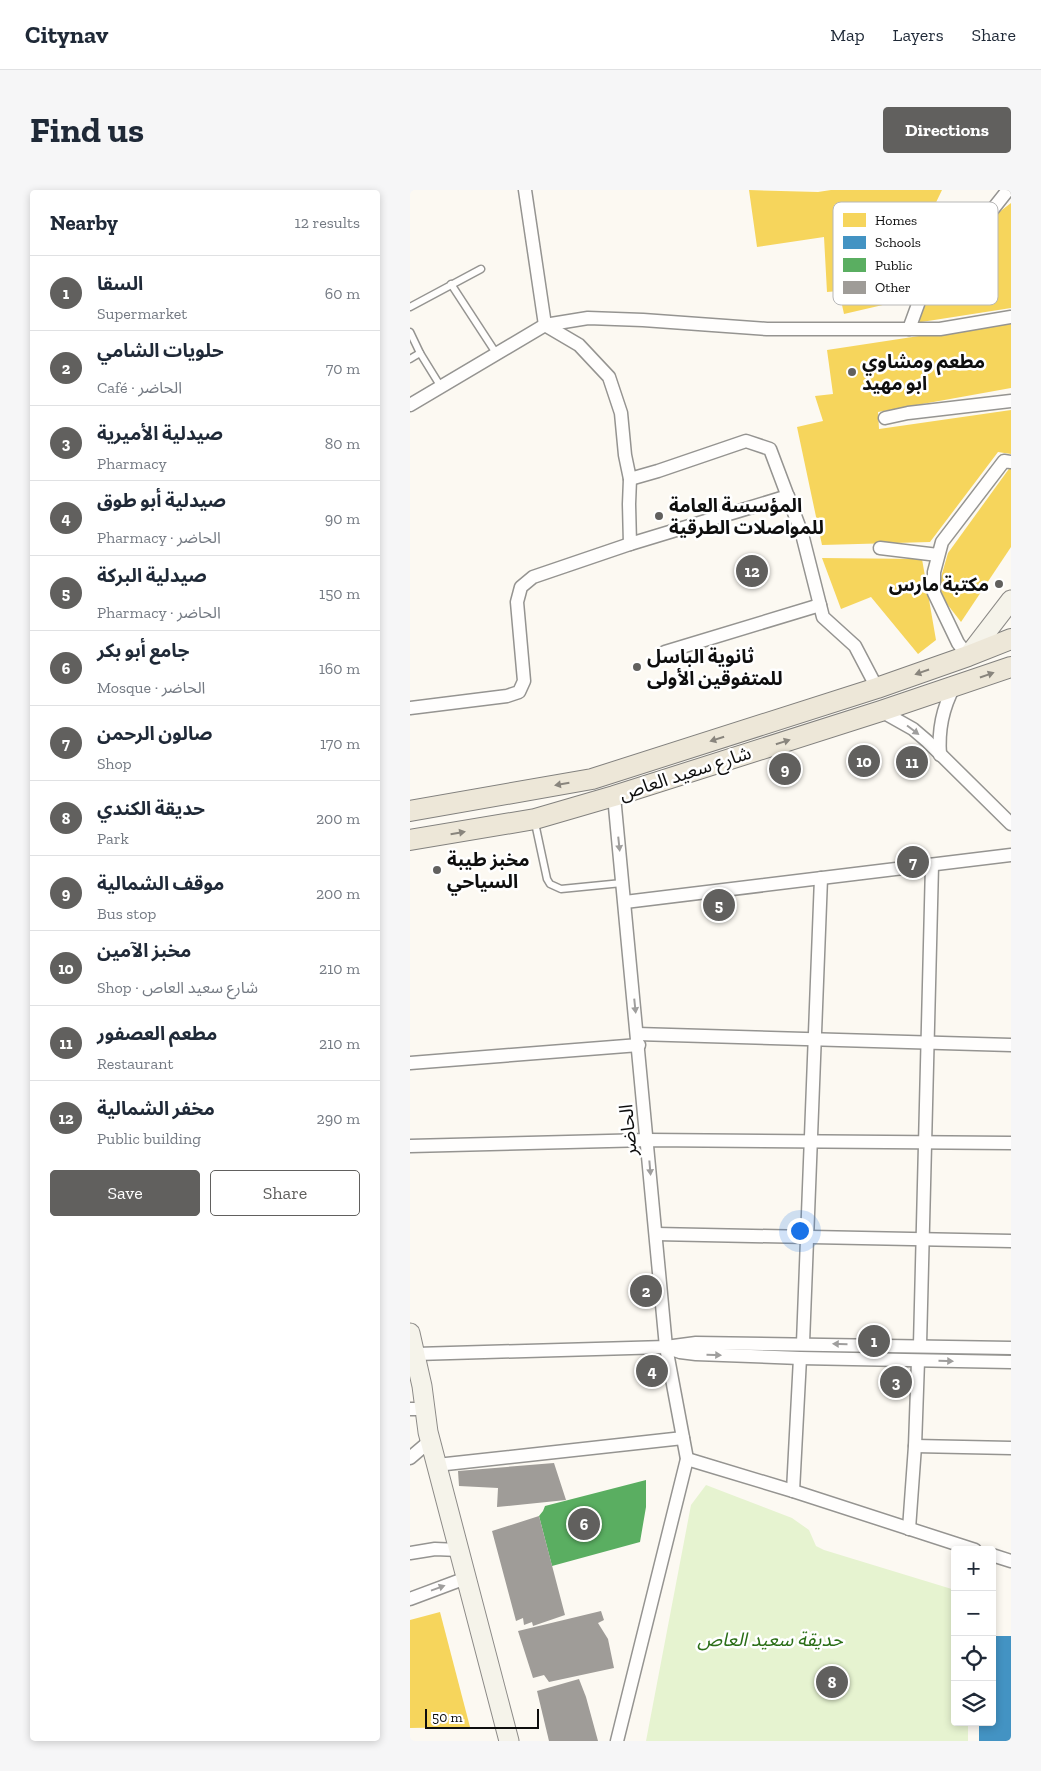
<!DOCTYPE html>
<html lang="en">
<head>
<meta charset="utf-8">
<style>
	body { margin:0; font-family:"Zilla Slab","Noto Sans Arabic",serif; background:#f6f6f7; color:#1f2937 }
	.controls { position:absolute; right:15px; bottom:15px; display:grid; overflow:hidden; border-radius:5px; box-shadow:0 2px 8px #0003 }
	.controls button { width:45px; height:45px; display:grid; place-items:center; padding:0; border:0; border-bottom:1px solid #e0e1e3; background:#fff; color:#1f2937; font:25px sans-serif }
	.scale { position:absolute; left:15px; bottom:12px; width:114px; box-sizing:border-box; padding-left:5px; border:2px solid #0e0e0e; border-top:0; font-size:14px; line-height:18px; white-space:nowrap; color:#0e0e0e; -webkit-text-stroke:4px #fff; paint-order:stroke }
	.you { position:absolute; left:389px; top:1040px; width:18px; height:18px; margin:-12px; border:4px solid #fff; border-radius:50%; background:#1a73e8; box-shadow:0 0 0 8px #1a73e833 }
	.badge { display:grid; place-items:center; width:32px; height:32px; border-radius:50%; background:#61605e; color:#fff; font-size:16px; font-weight:700 }
	.pin { position:absolute; translate:-50% -50%; border:2px solid #fff; box-shadow:0 1px 5px #0006 }
	.list { margin:0; padding:0; list-style:none }
	h2 { display:flex; justify-content:space-between; align-items:center; height:65px; margin:0; padding:0 20px; font-size:21px }
	h2 small { font-size:16px; font-weight:400; color:#747a83 }
	.list li { display:grid; grid-template-columns:32px 1fr auto; gap:15px; align-items:center; box-sizing:border-box; height:75px; padding:0 20px; border-top:1px solid #e0e1e3 }
	.list b { display:block; font-size:19px; white-space:nowrap }
	.list p { margin:0; font-size:16px; white-space:nowrap; color:#747a83 }
	.list em { font-size:16px; font-style:normal; color:#747a83 }
	.actions { display:flex; gap:10px; padding:15px 20px }
	.actions a { flex:1; padding:11px 0; border:1px solid #61605e; border-radius:5px; text-align:center; font-size:18px; color:#61605e }
	.actions .main { background:#61605e; color:#fff }
	.icon { flex:none; width:28px; height:28px; fill:none; stroke:currentColor; stroke-width:2; stroke-linecap:round; stroke-linejoin:round }
	.map { position:relative; flex:none; width:601px; height:1551px; overflow:hidden; border-radius:5px }
	header { display:flex; align-items:center; gap:30px; box-sizing:border-box; height:70px; padding:0 25px; background:#fff; border-bottom:1px solid #e0e1e3 }
	header strong { font-size:24px }
	nav { display:flex; gap:28px; margin-inline-start:auto; font-size:18px }
	.intro { display:flex; align-items:center; justify-content:space-between; box-sizing:border-box; height:120px; padding:0 30px }
	h1 { margin:0; font-size:35px }
	.button { padding:12px 22px; border-radius:5px; background:#61605e; color:#fff; font-size:18px; font-weight:700 }
	main { display:flex; gap:30px; padding:0 30px }
	aside { flex:1; background:#fff; border-radius:5px; box-shadow:0 2px 8px #0003 }
	.map>svg:first-child { display:block }
	.green { fill:#e6f3d0 }
	.homes { fill:#f6d55c }
	.schools { fill:#4393c3 }
	.public { fill:#5aae61 }
	.building { fill:#9f9c98 }
	.lines { fill:none; stroke-linecap:round; stroke-linejoin:round }
	.service-casing { stroke:#959491; stroke-width:9 }
	.minor-casing { stroke:#959491; stroke-width:15 }
	.secondary-casing { stroke:#8c8a87; stroke-width:21 }
	.primary-casing { stroke:#82817e; stroke-width:22 }
	.service { stroke:#fffefd; stroke-width:6 }
	.minor { stroke:#fffefd; stroke-width:12 }
	.secondary { stroke:#f5f3ea; stroke-width:19 }
	.primary { stroke:#ede7d8; stroke-width:20 }
	.oneway { fill:#89857d }
	.oneway2 { fill:#9f9e9d }
	.poi-dot { fill:#61605e; stroke:#fff; stroke-width:2 }
	.labels { text-anchor:middle; dominant-baseline:central; stroke-width:5; stroke-linejoin:round; paint-order:stroke }
	.poi-label { font-size:19px; font-weight:bold; fill:#0e0e0e; stroke:#fff; text-anchor:start }
	.street-label { font-size:19px; fill:#0e0e0e; stroke:#fff }
	.park-label { font-size:19px; font-style:italic; fill:#2b6e17; stroke:#fff }
	.key { fill:#fff; stroke:#b7b7b7; stroke-width:1 }
	.key-label { font-size:14px; fill:#0e0e0e }
</style>
</head>
<body>
<header>
<strong>Citynav</strong>
<nav><a>Map</a><a>Layers</a><a>Share</a></nav>
</header>
<div class="intro"><h1>Find us</h1><a class="button">Directions</a></div>
<main>
<aside>
<h2>Nearby<small>12 results</small></h2>
<ul class="list">
<li><span class="badge">1</span><div><b>السقا</b><p>Supermarket</p></div><em>60 m</em></li>
<li><span class="badge">2</span><div><b>حلويات الشامي</b><p>Café · الحاضر</p></div><em>70 m</em></li>
<li><span class="badge">3</span><div><b>صيدلية الأميرية</b><p>Pharmacy</p></div><em>80 m</em></li>
<li><span class="badge">4</span><div><b>صيدلية أبو طوق</b><p>Pharmacy · الحاضر</p></div><em>90 m</em></li>
<li><span class="badge">5</span><div><b>صيدلية البركة</b><p>Pharmacy · الحاضر</p></div><em>150 m</em></li>
<li><span class="badge">6</span><div><b>جامع أبو بكر</b><p>Mosque · الحاضر</p></div><em>160 m</em></li>
<li><span class="badge">7</span><div><b>صالون الرحمن</b><p>Shop</p></div><em>170 m</em></li>
<li><span class="badge">8</span><div><b>حديقة الكندي</b><p>Park</p></div><em>200 m</em></li>
<li><span class="badge">9</span><div><b>موقف الشمالية</b><p>Bus stop</p></div><em>200 m</em></li>
<li><span class="badge">10</span><div><b>مخبز الآمين</b><p>Shop · شارع سعيد العاص</p></div><em>210 m</em></li>
<li><span class="badge">11</span><div><b>مطعم العصفور</b><p>Restaurant</p></div><em>210 m</em></li>
<li><span class="badge">12</span><div><b>مخفر الشمالية</b><p>Public building</p></div><em>290 m</em></li>
</ul>
<div class="actions"><a class="main">Save</a><a>Share</a></div>
</aside>
<div class="map">
<svg width="601" height="1551" viewBox="0 0 601 1551">
	<rect width="100%" height="100%" fill="#fcf9f2"/>
	<path class="green" d="M296,1295L382,1328L399,1340L406,1356L414,1360L545,1400V1532H558V1551H236L281,1315Z"/>
	<g class="homes">
		<path d="M339,0L408,2L421,0H532L477,114L434,124L429,101L417,102L414,47L347,57Z"/>
		<path d="M601,13V118L505,133L524,94L555,80L557,61L588,23Z"/>
		<path d="M601,132V198L468,222L469,239L601,220V264L588,262L520,352L412,355L387,237L413,231L405,206L423,204L417,160Z"/>
		<path d="M601,276V357L551,432L527,401L538,363Z"/>
		<path d="M412,368L512,369L526,450L508,464L461,407L431,419Z"/>
		<path d="M30,1422L60,1537L0,1538V1430Z"/>
	</g>
	<path class="schools" d="M582,1446H601V1551H569V1532H582Z"/>
	<path class="public" d="M236,1290V1317L230,1352L142,1376L129,1326L133,1321L135,1316Z"/>
	<g class="building">
		<path d="M144,1273L156,1310L87,1317L88,1298L49,1296L48,1281Z"/>
		<path d="M129,1326L155,1425L123,1436L122,1432L114,1435L113,1428L106,1431L82,1341Z"/>
		<path d="M191,1421L194,1430L188,1433L198,1449L204,1478L139,1492L134,1485L123,1488L108,1441Z"/>
		<path d="M169,1489L176,1507L188,1551H139L127,1501Z"/>
	</g>
	<g class="lines">
		<defs>
			<g id="service">
				<path d="M41,94L86,163"/>
				<path d="M0,117L71,79"/>
				<path d="M0,142L10,163"/>
				<path d="M0,169L10,163L31,197"/>
				<path d="M125,633L137,689L140,694L151,699L212,693"/>
			</g>
			<g id="minor">
				<path d="M115,0L135,135L169,155L199,187L211,223L215,265L220,289L248,281L336,251L360,259L392,344L413,427L445,456L467,498"/>
				<path d="M499,139L527,62L556,53L598,0"/>
				<path d="M0,215L135,135L178,128L233,130L357,139H530L601,127"/>
				<path d="M475,228L498,223L601,211"/>
				<path d="M220,289L219,314L220,354L378,306"/>
				<path d="M470,358L528,365"/>
				<path d="M255,462L410,415"/>
				<path d="M558,466L548,453L524,403V382L532,352L594,271L601,272"/>
				<path d="M0,518L97,506L109,502L114,491L107,412L111,397L123,387L220,354"/>
				<path d="M471,521L503,539L517,551L601,634"/>
				<path d="M530,565C528,540 532,519 544,497"/>
				<path d="M204,606L256,1157L277,1269L207,1551"/>
				<path d="M215,712L601,665"/>
				<path d="M227,844L601,855"/>
				<path d="M0,873L229,855"/>
				<path d="M0,956L238,950L601,953"/>
				<path d="M246,1044L601,1051"/>
				<path d="M393,1153L411,688"/>
				<path d="M510,1155L522,675"/>
				<path d="M258,1158L270,1162L286,1164L390,1168L601,1172"/>
				<path d="M6,1164L256,1157L286,1153L601,1158"/>
				<path d="M0,1219H8"/>
				<path d="M505,1256L601,1258"/>
				<path d="M0,1268L21,1250"/>
				<path d="M277,1269L383,1301L565,1360"/>
				<path d="M27,1275L273,1248"/>
				<path d="M383,1301L390,1168"/>
				<path d="M499,1339L505,1256L508,1171"/>
				<path d="M0,1363L25,1359L49,1360"/>
				<path d="M582,1365L601,1371"/>
				<path d="M0,1409L56,1388"/>
			</g>
			<g id="secondary">
				<path d="M558,466L601,410"/>
				<path d="M0,1143L12,1196L18,1242L99,1551"/>
			</g>
			<g id="primary">
				<path d="M0,621L182,589L467,498L558,466L601,449"/>
				<path d="M0,650L125,629L204,606L471,521L601,477"/>
			</g>
		</defs>
		<use href="#service" class="service-casing"/>
		<use href="#minor" class="minor-casing"/>
		<use href="#secondary" class="secondary-casing"/>
		<use href="#primary" class="primary-casing"/>
		<use href="#service" class="service"/>
		<use href="#minor" class="minor"/>
		<use href="#secondary" class="secondary"/>
		<use href="#primary" class="primary"/>
	</g>
	<defs><path id="oneway-solid" d="M-6-.8H1V-3.2L6.5 0L1 3.2V.8H-6Z" transform="scale(1.25)"/></defs>
	<g class="oneway">
		<use href="#oneway-solid" transform="translate(512 482) rotate(161)"/>
		<use href="#oneway-solid" transform="translate(577 485) rotate(-19)"/>
		<use href="#oneway-solid" transform="translate(307 549) rotate(162)"/>
		<use href="#oneway-solid" transform="translate(373 552) rotate(-18)"/>
		<use href="#oneway-solid" transform="translate(152 594) rotate(170)"/>
		<use href="#oneway-solid" transform="translate(48 643) rotate(-10)"/>
	</g>
	<g class="oneway2">
		<use href="#oneway-solid" transform="translate(503 540) rotate(37)"/>
		<use href="#oneway-solid" transform="translate(209 654) rotate(84)"/>
		<use href="#oneway-solid" transform="translate(225 816) rotate(84)"/>
		<use href="#oneway-solid" transform="translate(240 978) rotate(85)"/>
		<use href="#oneway-solid" transform="translate(430 1154) rotate(-179)"/>
		<use href="#oneway-solid" transform="translate(304 1165) rotate(2)"/>
		<use href="#oneway-solid" transform="translate(536 1171) rotate(1)"/>
		<use href="#oneway-solid" transform="translate(28 1398) rotate(-20)"/>
	</g>
	<g class="poi-dot">
		<circle cx="442" cy="182" r="5"/>
		<circle cx="249" cy="326" r="5"/>
		<circle cx="589" cy="394" r="5"/>
		<circle cx="227" cy="477" r="5"/>
		<circle cx="27" cy="680" r="5"/>
	</g>
	<g class="labels">
		<g class="poi-label">
			<text x="452" y="171">مطعم ومشاوي<tspan x="452" dy="22">ابو مهيد</tspan></text>
			<text x="259" y="315">المؤسسة العامة<tspan x="259" dy="22">للمواصلات الطرقية</tspan></text>
			<text x="579" y="394" text-anchor="end">مكتبة مارس</text>
			<text x="237" y="466">ثانوية الباسل<tspan x="237" dy="22">للمتفوقين الأولى</tspan></text>
			<text x="37" y="669">مخبز طيبة<tspan x="37" dy="22">السياحي</tspan></text>
		</g>
		<g class="street-label">
			<text transform="translate(275 583) rotate(-18)">شارع سعيد العاص</text>
			<text transform="translate(218 940) rotate(-95)">الحاضر</text>
		</g>
		<g class="park-label">
			<text x="360" y="1449">حديقة سعيد العاص</text>
		</g>
	</g>
	<rect x="423" y="12" width="165" height="103" rx="8" class="key"/>
	<rect x="433" y="23" width="23" height="14" fill="#f6d55c"/>
	<rect x="433" y="46" width="23" height="13" fill="#4393c3"/>
	<rect x="433" y="68" width="23" height="14" fill="#5aae61"/>
	<rect x="433" y="91" width="23" height="13" fill="#9f9c98"/>
	<g class="key-label">
		<text x="465" y="35">Homes</text>
		<text x="465" y="57">Schools</text>
		<text x="465" y="80">Public</text>
		<text x="465" y="102">Other</text>
	</g>
</svg>
<div class="controls">
<button>+</button>
<button>−</button>
<button><svg class="icon" aria-label="locate" viewBox="0 0 24 24"><circle cx="12" cy="12" r="6"/><path d="M12 2v4M12 18v4M2 12h4M18 12h4"/></svg></button>
<button><svg class="icon" aria-label="layers" viewBox="0 0 24 24"><path d="M12 4l9 5-9 5-9-5zM3 14l9 5 9-5"/></svg></button>
</div>
<div class="scale">50 m</div>
<div class="you"></div>
<div class="pin badge" style="left:464px;top:1151px">1</div>
<div class="pin badge" style="left:236px;top:1101px">2</div>
<div class="pin badge" style="left:486px;top:1192px">3</div>
<div class="pin badge" style="left:242px;top:1181px">4</div>
<div class="pin badge" style="left:309px;top:715px">5</div>
<div class="pin badge" style="left:174px;top:1334px">6</div>
<div class="pin badge" style="left:503px;top:672px">7</div>
<div class="pin badge" style="left:422px;top:1492px">8</div>
<div class="pin badge" style="left:375px;top:579px">9</div>
<div class="pin badge" style="left:454px;top:571px">10</div>
<div class="pin badge" style="left:502px;top:572px">11</div>
<div class="pin badge" style="left:342px;top:381px">12</div>
</div>
</main>
</body>
</html>
